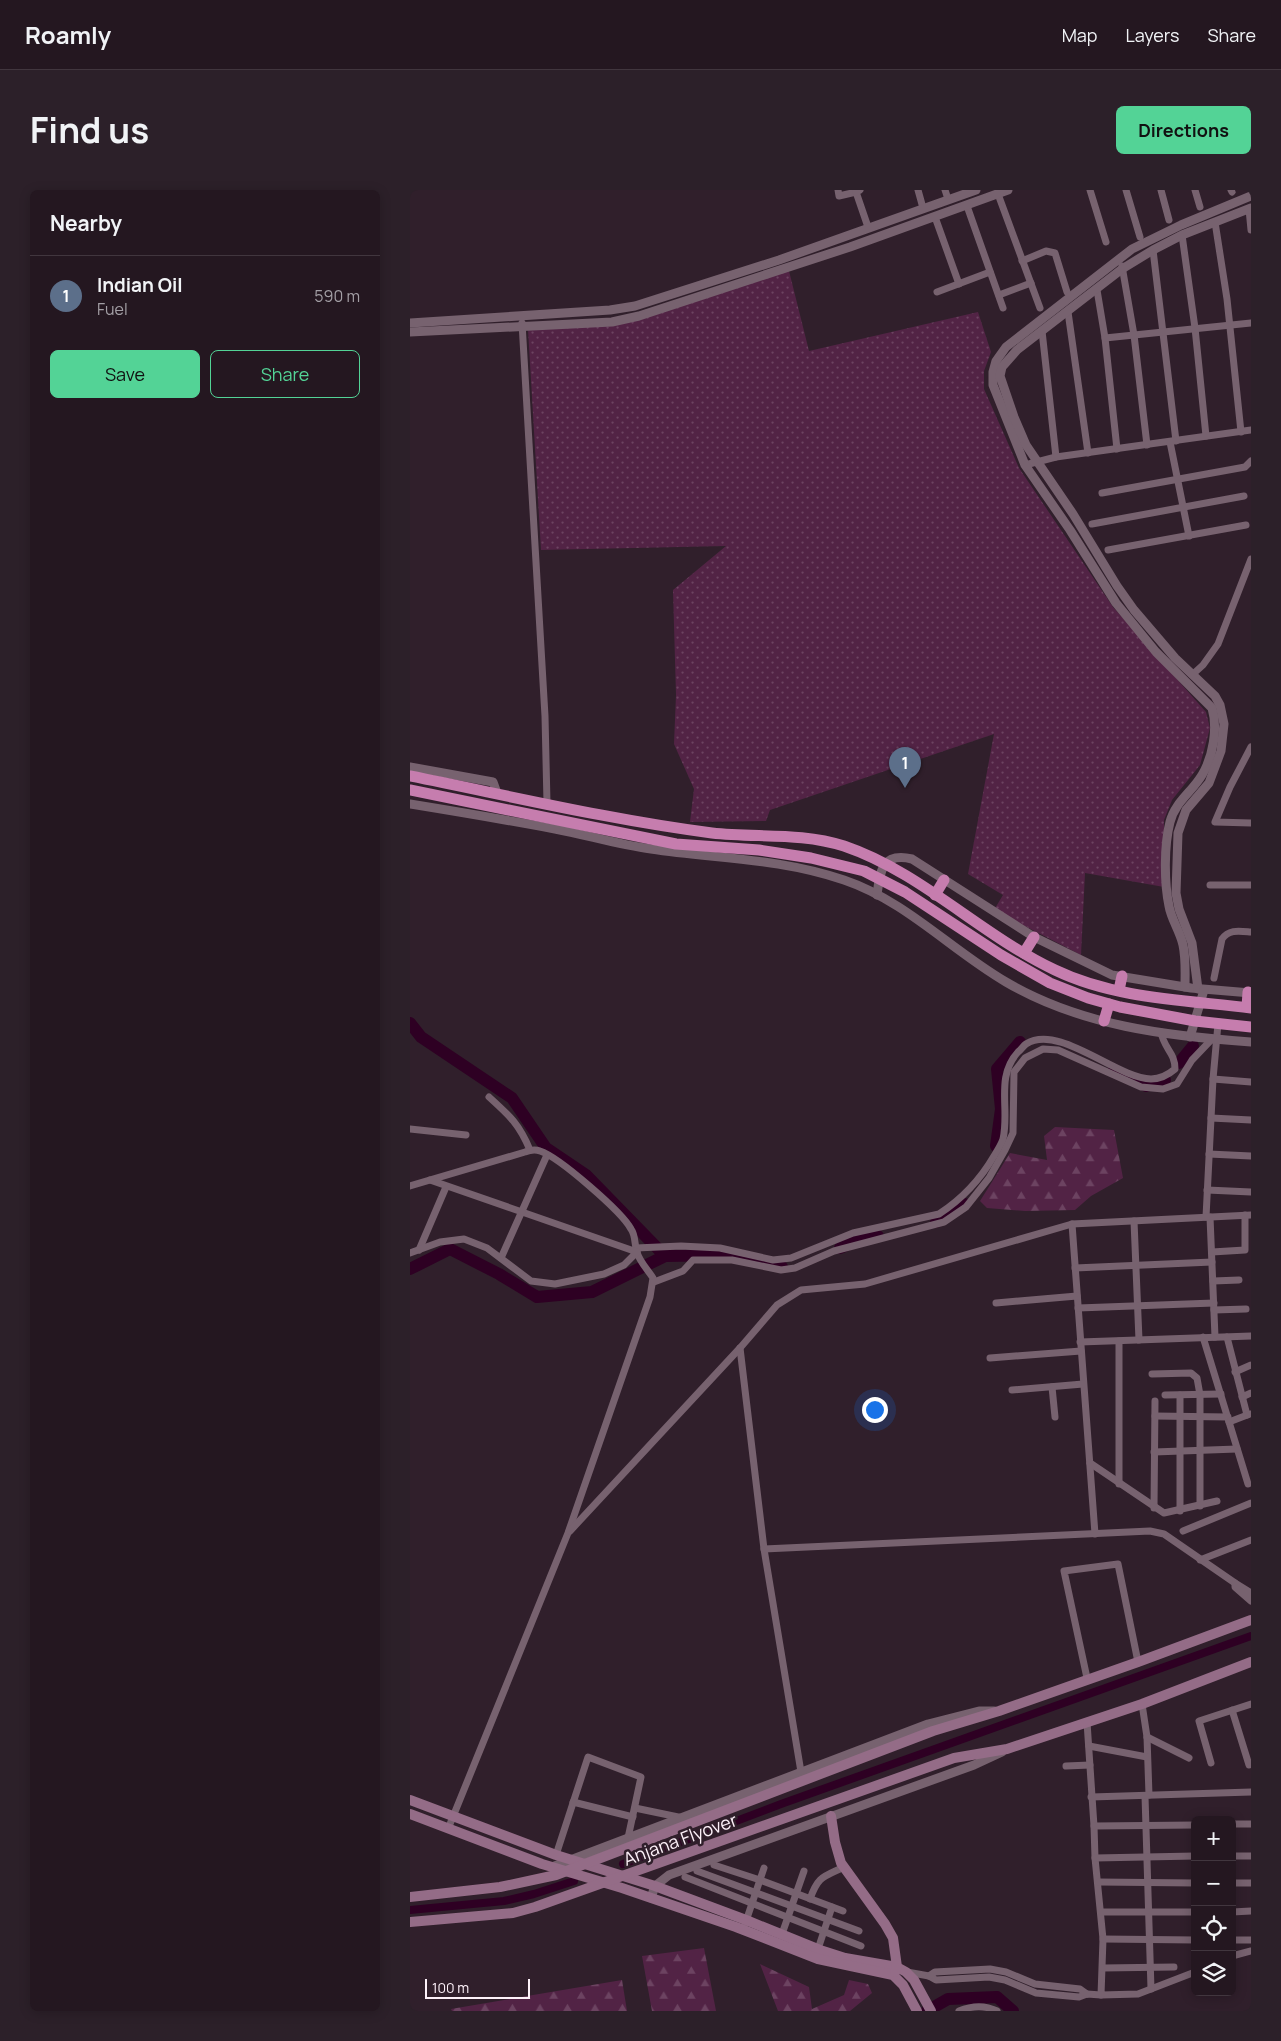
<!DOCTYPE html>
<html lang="en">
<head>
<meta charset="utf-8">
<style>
	body { margin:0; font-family:Manrope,sans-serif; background:#2c2029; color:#f1f3f6 }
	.controls { position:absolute; right:15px; bottom:15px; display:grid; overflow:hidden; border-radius:8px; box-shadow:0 2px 12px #0003 }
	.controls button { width:45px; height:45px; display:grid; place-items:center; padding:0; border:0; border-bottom:1px solid #41363e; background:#241720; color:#f1f3f6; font:25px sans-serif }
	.scale { position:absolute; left:15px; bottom:12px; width:105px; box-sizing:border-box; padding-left:5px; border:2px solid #fdf1f9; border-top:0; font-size:14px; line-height:18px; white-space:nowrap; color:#fdf1f9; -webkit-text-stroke:4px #301f2b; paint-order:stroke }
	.you { position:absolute; left:464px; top:1219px; width:18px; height:18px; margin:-12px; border:4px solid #fff; border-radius:50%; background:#1a73e8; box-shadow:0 0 0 8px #1a73e833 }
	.badge { display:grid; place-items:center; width:32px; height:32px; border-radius:50%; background:#53d396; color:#fff; font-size:16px; font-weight:700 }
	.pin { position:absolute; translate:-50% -41px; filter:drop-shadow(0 1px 2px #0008) }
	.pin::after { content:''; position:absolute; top:26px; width:18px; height:15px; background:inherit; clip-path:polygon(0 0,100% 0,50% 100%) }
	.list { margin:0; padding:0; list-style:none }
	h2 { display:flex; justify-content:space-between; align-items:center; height:65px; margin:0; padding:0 20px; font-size:21px }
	h2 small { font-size:16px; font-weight:400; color:#a39fa5 }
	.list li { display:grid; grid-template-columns:32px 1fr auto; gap:15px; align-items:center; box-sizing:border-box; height:80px; padding:0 20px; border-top:1px solid #41363e }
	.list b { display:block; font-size:19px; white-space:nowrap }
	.list p { margin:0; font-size:16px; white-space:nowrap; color:#a39fa5 }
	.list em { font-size:16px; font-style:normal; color:#a39fa5 }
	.actions { display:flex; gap:10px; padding:15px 20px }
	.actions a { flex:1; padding:11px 0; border:1px solid #53d396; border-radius:8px; text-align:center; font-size:18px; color:#53d396 }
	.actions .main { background:#53d396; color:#111 }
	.icon { flex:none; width:28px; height:28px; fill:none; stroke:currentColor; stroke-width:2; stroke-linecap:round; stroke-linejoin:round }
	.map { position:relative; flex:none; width:841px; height:1821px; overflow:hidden; border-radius:8px }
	header { display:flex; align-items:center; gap:30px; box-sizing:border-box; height:70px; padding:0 25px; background:#241720; border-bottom:1px solid #41363e }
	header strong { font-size:24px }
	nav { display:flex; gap:28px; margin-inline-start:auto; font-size:18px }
	.intro { display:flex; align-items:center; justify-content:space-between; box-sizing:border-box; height:120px; padding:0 30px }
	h1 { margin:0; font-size:35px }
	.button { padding:12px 22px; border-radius:8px; background:#53d396; color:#111; font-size:18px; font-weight:700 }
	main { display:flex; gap:30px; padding:0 30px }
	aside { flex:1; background:#241720; border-radius:8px; box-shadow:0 2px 12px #0003 }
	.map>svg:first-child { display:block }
	.grass { fill:url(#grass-dots) }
	.forest { fill:url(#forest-firs) }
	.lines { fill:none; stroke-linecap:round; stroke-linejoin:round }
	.canal { stroke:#2e0023; stroke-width:8 }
	.river { stroke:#2e0023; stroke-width:12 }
	.minor { stroke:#77626f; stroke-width:7 }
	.tertiary { stroke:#77626f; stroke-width:9 }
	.secondary { stroke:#946c87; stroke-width:10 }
	.trunk { stroke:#c67dae; stroke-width:11 }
	.labels { text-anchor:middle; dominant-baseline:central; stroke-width:5; stroke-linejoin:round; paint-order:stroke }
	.street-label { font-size:18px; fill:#fdf1f9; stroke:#301f2b }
</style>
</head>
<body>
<header>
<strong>Roamly</strong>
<nav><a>Map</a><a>Layers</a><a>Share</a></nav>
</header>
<div class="intro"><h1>Find us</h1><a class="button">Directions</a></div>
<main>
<aside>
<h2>Nearby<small></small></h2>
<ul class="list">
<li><span class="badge" style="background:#5c6f8a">1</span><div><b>Indian Oil</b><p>Fuel</p></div><em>590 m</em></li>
</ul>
<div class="actions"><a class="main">Save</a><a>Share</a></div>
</aside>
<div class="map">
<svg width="841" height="1821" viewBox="0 0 841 1821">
	<defs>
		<pattern id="grass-dots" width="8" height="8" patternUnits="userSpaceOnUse" patternTransform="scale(1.25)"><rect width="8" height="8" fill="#522345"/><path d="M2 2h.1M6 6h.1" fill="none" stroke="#6c4361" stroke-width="1.8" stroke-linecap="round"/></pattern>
		<pattern id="forest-firs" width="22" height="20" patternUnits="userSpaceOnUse" patternTransform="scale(1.25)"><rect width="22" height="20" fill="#522345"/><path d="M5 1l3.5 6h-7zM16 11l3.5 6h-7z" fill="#6c4361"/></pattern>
	</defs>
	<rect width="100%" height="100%" fill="#301f2b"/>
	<path class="grass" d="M379,81L399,161L568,122L581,162L574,181V199L609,278L703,417L796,522L800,538L790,575L762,610L754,630V697L675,683L671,765L584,720L593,705L558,684L584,544L360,620L356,631L280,632L284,599L264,554L266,505L263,400L316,356L131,360L118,139L205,134Z"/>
	<g class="forest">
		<path d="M645,937L704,940L713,988L681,1006L665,1020L615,1021L577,1018L570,1011L600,963L637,970L634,946Z"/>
		<path d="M294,1758L306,1821H242L232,1766Z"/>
		<path d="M350,1774L399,1797L402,1819L434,1805L439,1790L458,1794L462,1803L440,1821H368Z"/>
		<path d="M212,1790L217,1821H42L41,1819Z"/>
	</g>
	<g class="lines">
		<g class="canal">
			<path d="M213,1674L371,1614L841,1446"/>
			<path d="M0,1720L94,1711L124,1704L164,1691"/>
		</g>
		<g class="river">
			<path d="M0,833L11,847L102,908L136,958L176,985L254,1065"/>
			<path d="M769,873L783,856"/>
			<path d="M704,880L736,896L755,890"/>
			<path d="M586,956L591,919L587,879L610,852"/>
			<path d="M526,1032L555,1014"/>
			<path d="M430,1058L454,1048L468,1046"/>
			<path d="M0,1079L40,1059L89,1084L127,1107L182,1102L255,1066L322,1065L372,1077"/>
			<path d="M517,1821L538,1809L587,1807L603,1821"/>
		</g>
		<g class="minor">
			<path d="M428,0L429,6L446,2"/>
			<path d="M450,0L446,2L458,37"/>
			<path d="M508,0L513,18"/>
			<path d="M535,0L538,9"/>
			<path d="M680,0L696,52"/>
			<path d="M716,0L730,47"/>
			<path d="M751,0L759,30"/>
			<path d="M785,0L790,17"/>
			<path d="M821,0L822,2"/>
			<path d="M588,4L630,118"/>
			<path d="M557,16L593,118"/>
			<path d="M839,19L841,40"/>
			<path d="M525,27L549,94"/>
			<path d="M805,32L817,109L831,242"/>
			<path d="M772,45L785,138L796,246"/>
			<path d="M743,60L766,251"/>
			<path d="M612,71L636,61L645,63L657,102"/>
			<path d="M712,76L724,145L737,255"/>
			<path d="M687,100L695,148L707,259"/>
			<path d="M527,102L580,82"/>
			<path d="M589,105L621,93"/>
			<path d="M658,122L678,263"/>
			<path d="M112,133L135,526L137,613"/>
			<path d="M632,141L646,267"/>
			<path d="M695,148L841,133"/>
			<path d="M760,252L779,346"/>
			<path d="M615,275L646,267L841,240"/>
			<path d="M692,303L835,277L841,271"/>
			<path d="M682,334L834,306"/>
			<path d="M698,360L836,335"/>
			<path d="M782,485L793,475L808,454L841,369"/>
			<path d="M841,557L820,597L805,632L841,633"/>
			<path d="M800,695H841"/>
			<path d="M804,788L812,749C819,739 829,741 841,742"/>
			<path d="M803,889L841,892"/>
			<path d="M79,907C100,926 109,934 120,960"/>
			<path d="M801,928L841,930"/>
			<path d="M0,939L56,945"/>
			<path d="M799,964L841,966"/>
			<path d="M0,996L115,962C120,960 125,959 130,961C149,967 212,1022 221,1039C226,1046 224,1054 227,1062C229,1071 238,1080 243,1088L240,1107L158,1343L38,1639"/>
			<path d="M797,1000L841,1002"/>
			<path d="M796,1027L803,889L808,834"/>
			<path d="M800,1027L805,1147"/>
			<path d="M724,1031L729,1150"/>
			<path d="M662,1034L685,1344"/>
			<path d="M226,1058L271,1056L310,1058L363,1070L381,1068L443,1043L529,1024C552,1009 570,990 584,966C587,961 591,955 593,949C600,919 585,887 608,862C611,860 613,856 616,854C649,833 706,888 741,889C750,889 758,885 765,879C765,862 754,859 751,842"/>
			<path d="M9,1060L36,997"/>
			<path d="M802,1062L835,1060V1025"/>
			<path d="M0,1063L30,1052L54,1049L77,1058L121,1091L145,1094L194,1084L214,1075L227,1062L20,990"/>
			<path d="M91,1068L137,965"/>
			<path d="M665,1078L802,1072"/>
			<path d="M803,1091L829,1090"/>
			<path d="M244,1092L273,1081L283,1070H322L371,1080L385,1078L424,1061L534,1032L556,1017L579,988L595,960L603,943L604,882L615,868L633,859L648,860L731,897L753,899L767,894L782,870L802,849"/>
			<path d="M586,1113L667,1106"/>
			<path d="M668,1118L804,1113"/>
			<path d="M804,1120L836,1119"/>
			<path d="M793,1147L838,1294"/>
			<path d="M817,1147L837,1225"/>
			<path d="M709,1151V1294"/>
			<path d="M670,1152L841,1146"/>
			<path d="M330,1158L354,1359L391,1582"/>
			<path d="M580,1168L671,1161"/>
			<path d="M825,1182L841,1175"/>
			<path d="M742,1184L781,1183L787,1188L790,1205V1316"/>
			<path d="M642,1197L645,1227"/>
			<path d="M602,1200L673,1194"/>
			<path d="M755,1205L811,1204"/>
			<path d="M832,1207L841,1203"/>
			<path d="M745,1226L818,1227"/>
			<path d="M819,1232L840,1224"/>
			<path d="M744,1262L827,1259"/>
			<path d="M680,1273L754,1323L807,1311"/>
			<path d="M744,1318L745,1211"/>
			<path d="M770,1321V1205"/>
			<path d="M160,1341L330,1158L367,1115L391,1100L455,1094L662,1034L841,1025"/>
			<path d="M773,1341L841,1313"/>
			<path d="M354,1359L740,1341L754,1344L825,1393"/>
			<path d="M790,1370L841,1350"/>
			<path d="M841,1403L825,1393V1397L841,1411"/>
			<path d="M677,1488L654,1381L708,1374L728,1472"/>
			<path d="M732,1514L737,1547L739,1605"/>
			<path d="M822,1520L839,1575"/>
			<path d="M677,1532L684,1636L685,1668L693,1749L691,1805L728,1804L785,1782"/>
			<path d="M737,1547L779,1568"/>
			<path d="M679,1556L737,1567"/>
			<path d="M801,1573L789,1531L841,1514"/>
			<path d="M656,1576L680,1575"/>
			<path d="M735,1606L741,1799"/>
			<path d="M681,1607L841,1602"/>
			<path d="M163,1612L223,1627"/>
			<path d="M225,1618L273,1628"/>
			<path d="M822,1634H841"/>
			<path d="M684,1636L785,1635"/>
			<path d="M146,1665L178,1567L231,1587L218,1648"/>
			<path d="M822,1666H841"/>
			<path d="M685,1668L785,1666"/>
			<path d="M304,1675L350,1690L433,1721"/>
			<path d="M287,1681L449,1741"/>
			<path d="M275,1687L451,1756"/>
			<path d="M689,1692L785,1693"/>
			<path d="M822,1693H841"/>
			<path d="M400,1709C408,1686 413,1687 434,1677"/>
			<path d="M691,1722H785"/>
			<path d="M822,1722L841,1721"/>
			<path d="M335,1734L354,1678"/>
			<path d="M372,1744L394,1681"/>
			<path d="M693,1749L785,1750"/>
			<path d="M822,1750H841"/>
			<path d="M408,1759L422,1717"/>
			<path d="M822,1766L841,1761"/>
			<path d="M693,1778L764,1777"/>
			<path d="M497,1782L519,1786L526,1790L579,1787L595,1790L626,1803L669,1807L677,1804L691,1805"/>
			<path d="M519,1786L525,1782L580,1779L596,1782L625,1794L670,1799L677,1804"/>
			<path d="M549,1821C561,1816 575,1815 587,1821"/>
		</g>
		<g class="tertiary">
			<path d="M0,133L200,120L225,116L369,70L566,0"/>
			<path d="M0,142L202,132L229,126L440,57L598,0"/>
			<path d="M0,577L83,592L87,603"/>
			<path d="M0,614C49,622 97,630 145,639C177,645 209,655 241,659C308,669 369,668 434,690C496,711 541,760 596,792C671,836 757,846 841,852"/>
			<path d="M467,705C470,681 472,662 502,669L624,747L702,785L781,798L841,803"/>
			<path d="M775,797C775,783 776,769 773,755C770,741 761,729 759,716C754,692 754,655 760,632C765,612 782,602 792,585C803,567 808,538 802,518L746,462L706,413L660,340L615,275L583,195V182L586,171L596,157L722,59L771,35L841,6"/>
			<path d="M788,799L782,753L769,719L766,703L768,643L776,620L799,593L811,561L814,534L810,515L805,506L765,468L724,420L707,396L663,324L616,255L604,227L590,186L592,177L607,160L712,79L743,60L772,45L841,18"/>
			<path d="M780,847L794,800"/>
			<path d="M142,1677L518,1534L569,1521H584"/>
			<path d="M241,1708L245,1696L259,1685L564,1575L592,1562"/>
		</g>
		<g class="secondary">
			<path d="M0,1610L146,1665L245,1696L336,1730L410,1760L435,1768L487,1777L496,1782L504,1790L521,1821"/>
			<path d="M0,1624L132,1674L212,1698L326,1737L408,1769L483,1785L493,1795L507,1821"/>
			<path d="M421,1626L425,1652L431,1673L475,1734L483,1748L487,1777L485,1782"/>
			<path d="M0,1707L90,1697L146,1685L523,1541L589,1521L728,1472L841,1430"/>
			<path d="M0,1732L103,1723L125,1717L544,1568L597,1559L732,1514L841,1472"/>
		</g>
		<g class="trunk">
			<path d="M0,586C100,606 201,630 302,643C346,648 391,642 434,656C511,682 571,745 645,780C705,809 776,810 841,818"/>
			<path d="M0,600L266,654L349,660L401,668L454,681L495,702L591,765L640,793L678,808L710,817L785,831L841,837"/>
			<path d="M525,705L534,690"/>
			<path d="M614,763L624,747"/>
			<path d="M709,800L712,786"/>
			<path d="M837,817L838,802"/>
			<path d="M694,831L699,814"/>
		</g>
	</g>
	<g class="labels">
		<g class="street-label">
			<text transform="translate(270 1649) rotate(-20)">Anjana Flyover</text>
		</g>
	</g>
</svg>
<div class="controls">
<button>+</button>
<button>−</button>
<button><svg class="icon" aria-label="locate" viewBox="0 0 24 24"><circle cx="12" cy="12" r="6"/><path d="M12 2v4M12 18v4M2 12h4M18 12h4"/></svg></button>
<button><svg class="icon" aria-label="layers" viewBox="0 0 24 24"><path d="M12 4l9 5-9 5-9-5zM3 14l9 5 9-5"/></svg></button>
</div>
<div class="scale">100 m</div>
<div class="you"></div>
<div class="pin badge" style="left:495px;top:598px;background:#5c6f8a">1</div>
</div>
</main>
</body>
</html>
